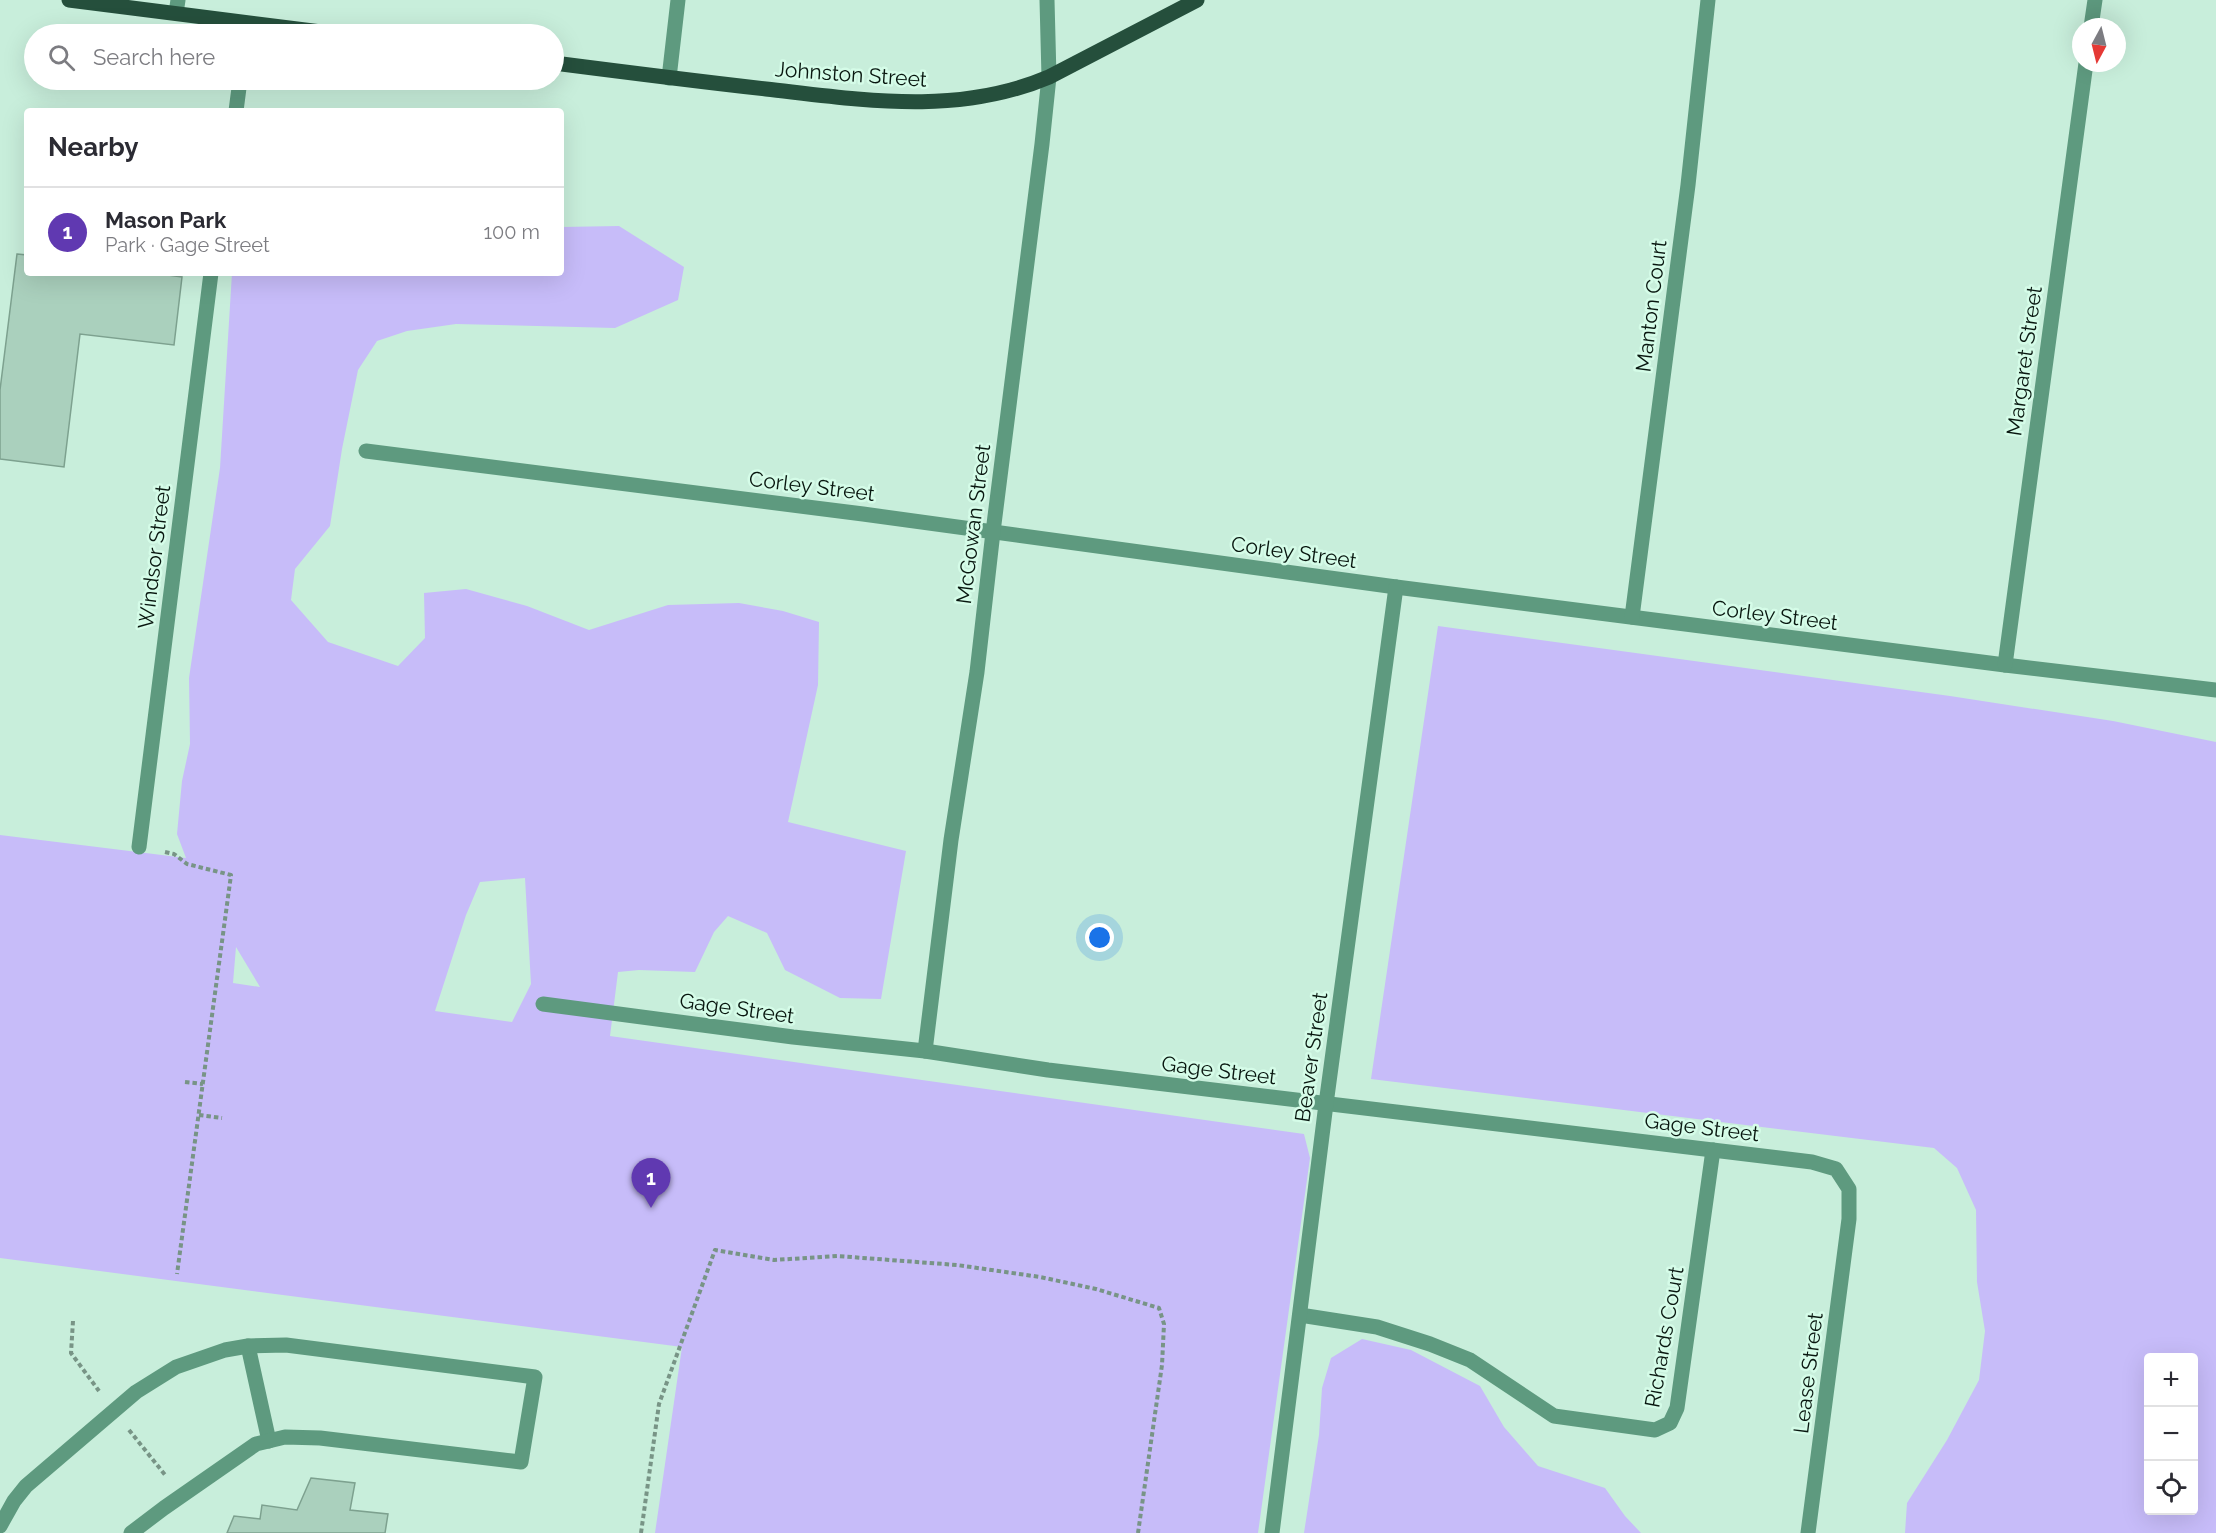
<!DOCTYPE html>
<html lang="en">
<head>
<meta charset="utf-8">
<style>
	body { margin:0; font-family:Raleway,sans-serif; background:#f2f2f3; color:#2b2b33 }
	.controls { position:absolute; right:18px; bottom:18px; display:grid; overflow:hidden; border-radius:6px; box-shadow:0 6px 24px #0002 }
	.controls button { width:54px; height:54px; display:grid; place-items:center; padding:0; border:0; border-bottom:2px solid #e1e1e2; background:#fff; color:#2b2b33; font:30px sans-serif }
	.compass { position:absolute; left:2072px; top:18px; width:54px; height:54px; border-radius:50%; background:#fff; box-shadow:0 6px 24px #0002; rotate:187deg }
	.you { position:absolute; left:1100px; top:938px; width:21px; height:21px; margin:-15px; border:4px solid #fff; border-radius:50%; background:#1a73e8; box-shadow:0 0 0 9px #1a73e833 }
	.badge { display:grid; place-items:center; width:39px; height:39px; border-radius:50%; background:#6039b1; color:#fff; font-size:20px; font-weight:700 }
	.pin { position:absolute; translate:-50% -50px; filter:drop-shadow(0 2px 3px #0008) }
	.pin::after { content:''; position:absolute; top:32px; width:21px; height:18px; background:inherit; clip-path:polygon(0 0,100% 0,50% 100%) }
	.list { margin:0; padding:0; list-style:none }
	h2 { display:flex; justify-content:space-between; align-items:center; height:78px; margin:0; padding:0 24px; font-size:26px }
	h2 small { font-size:20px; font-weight:400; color:#7c7c81 }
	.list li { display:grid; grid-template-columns:39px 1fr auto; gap:18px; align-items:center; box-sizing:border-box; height:90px; padding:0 24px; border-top:2px solid #e1e1e2 }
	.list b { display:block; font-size:22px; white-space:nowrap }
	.list p { margin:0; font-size:20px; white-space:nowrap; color:#7c7c81 }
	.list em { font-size:20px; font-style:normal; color:#7c7c81 }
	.icon { flex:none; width:33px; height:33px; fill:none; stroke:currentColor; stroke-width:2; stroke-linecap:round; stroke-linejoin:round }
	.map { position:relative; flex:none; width:2216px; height:1533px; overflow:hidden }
	.search { position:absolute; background:#fff; box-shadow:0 6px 24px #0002; left:24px; top:24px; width:540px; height:66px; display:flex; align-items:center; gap:15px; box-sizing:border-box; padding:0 21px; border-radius:33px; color:#7c7c81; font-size:22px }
	.panel { position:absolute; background:#fff; box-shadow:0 6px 24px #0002; left:24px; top:108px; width:540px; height:168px; border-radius:6px }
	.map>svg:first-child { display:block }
	.green { fill:#c7bcf9; fill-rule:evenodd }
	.building { fill:#aad0bd; stroke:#7da18f; stroke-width:1.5 }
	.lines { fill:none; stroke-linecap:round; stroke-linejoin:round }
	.path { stroke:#789486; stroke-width:4; stroke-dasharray:4.5 3; stroke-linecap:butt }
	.minor { stroke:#5e9a7f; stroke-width:15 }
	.major { stroke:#254f3c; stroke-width:15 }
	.labels { text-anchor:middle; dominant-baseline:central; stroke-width:5; stroke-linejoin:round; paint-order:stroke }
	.street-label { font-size:21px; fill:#08160f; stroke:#d5fce8 }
</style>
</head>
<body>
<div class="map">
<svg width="2216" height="1533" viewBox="0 0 2216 1533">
	<rect width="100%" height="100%" fill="#c8eedb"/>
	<g class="green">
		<path d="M619,226L684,267L678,300L615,328L456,324L407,331L377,341L358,370L342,449L330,526L295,569L291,600L328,642L398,666L425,638L424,593L466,589L527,606L589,630L668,605L739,603L783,611L819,622L818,685L788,822L906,851L881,999L840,998L785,970L767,933L728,916L714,932L695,972L639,970L618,972L610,1036L1304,1134L1310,1158L1258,1533H655L682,1347L0,1258V835L186,858L177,834L182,781L190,744L189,678L220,468L232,273H561V227ZM525,878L531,984L512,1022L435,1011L466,915L480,882ZM236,947L260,987L233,983Z"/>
		<path d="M1438,626L1950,696L2113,721L2216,742V1533H1905L1907,1503L1947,1440L1979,1380L1985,1331L1977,1282L1976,1210L1957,1168L1934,1148L1371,1079ZM2148,1358H2194V1510H2148Z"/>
		<path d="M1362,1339L1411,1350L1480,1386L1504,1427L1538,1466L1605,1488L1625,1516L1641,1533H1304L1319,1435L1322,1388L1331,1358Z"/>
	</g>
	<g class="building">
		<path d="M17,254L27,255V273H154L182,277L174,345L80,334L64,467L0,459V390Z"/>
		<path d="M311,1478L355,1483L350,1510L388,1514L385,1533H227L234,1516L260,1519L262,1505L297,1510Z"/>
	</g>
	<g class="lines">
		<g class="path">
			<path d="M165,852L174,854L187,864L231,875L177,1274"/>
			<path d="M185,1082L203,1084"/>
			<path d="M199,1115L222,1118"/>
			<path d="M73,1321L71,1353L99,1391"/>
			<path d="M129,1430L166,1476"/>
			<path d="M641,1533L659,1404L715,1250L774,1260L837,1256L957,1265L1040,1277L1096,1289L1159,1308L1164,1324L1162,1365L1138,1533"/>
		</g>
		<g class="minor">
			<path d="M176,13L178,0"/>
			<path d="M2091,27L2095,0"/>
			<path d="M669,78L678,0"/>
			<path d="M236,111L240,80"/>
			<path d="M366,451L863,514L1396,587L2005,665L2216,690"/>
			<path d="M1632,617L1688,185L1708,0"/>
			<path d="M2005,665L2086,63"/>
			<path d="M139,847L211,273"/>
			<path d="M543,1004L793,1037L925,1051L1048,1070L1812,1162L1836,1169L1849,1189V1219L1808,1533"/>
			<path d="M925,1051L951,840L977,672L993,532L1042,144L1049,77L1047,0"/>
			<path d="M1300,1315L1377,1327L1430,1344L1470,1360L1554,1416L1655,1430L1670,1423L1677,1408L1713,1150"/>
			<path d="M248,1346L269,1441"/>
			<path d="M0,1526L14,1501L26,1486L136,1392L176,1367L225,1350L248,1346L286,1345L535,1377L521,1462L320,1438L285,1437L256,1444L164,1508L131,1533"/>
			<path d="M1272,1533L1326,1104L1396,587"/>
		</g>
		<g class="major">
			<path d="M69,0L337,34"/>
			<path d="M554,63C624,72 695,81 766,89C863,100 957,116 1049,77L1197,0"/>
		</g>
	</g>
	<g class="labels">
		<g class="street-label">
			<text transform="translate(851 74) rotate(4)">Johnston Street</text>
			<text transform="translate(1651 306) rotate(-83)">Manton Court</text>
			<text transform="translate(2024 361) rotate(-82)">Margaret Street</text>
			<text transform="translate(812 486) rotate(7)">Corley Street</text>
			<text transform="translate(973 524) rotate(-83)">McGowan Street</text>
			<text transform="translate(1294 552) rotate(8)">Corley Street</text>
			<text transform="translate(154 557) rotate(-83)">Windsor Street</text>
			<text transform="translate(1775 615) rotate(7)">Corley Street</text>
			<text transform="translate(737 1008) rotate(8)">Gage Street</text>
			<text transform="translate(1311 1057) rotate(-82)">Beaver Street</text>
			<text transform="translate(1219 1070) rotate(7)">Gage Street</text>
			<text transform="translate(1702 1127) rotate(7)">Gage Street</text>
			<text transform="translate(1664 1337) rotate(-80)">Richards Court</text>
			<text transform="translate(1808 1373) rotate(-83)">Lease Street</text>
		</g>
	</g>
</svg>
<div class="controls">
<button>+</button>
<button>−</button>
<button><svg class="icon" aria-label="locate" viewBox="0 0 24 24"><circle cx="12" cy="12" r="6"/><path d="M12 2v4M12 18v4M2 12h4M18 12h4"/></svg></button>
</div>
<svg class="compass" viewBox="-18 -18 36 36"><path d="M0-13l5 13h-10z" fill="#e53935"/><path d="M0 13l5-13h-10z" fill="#7c7c81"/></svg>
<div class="you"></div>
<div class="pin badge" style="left:651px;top:1208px">1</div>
<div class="search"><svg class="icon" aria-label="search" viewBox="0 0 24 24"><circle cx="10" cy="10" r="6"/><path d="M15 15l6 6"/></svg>Search here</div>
<section class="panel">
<h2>Nearby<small></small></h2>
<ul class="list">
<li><span class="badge">1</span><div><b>Mason Park</b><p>Park · Gage Street</p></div><em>100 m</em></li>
</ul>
</section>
</div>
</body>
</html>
